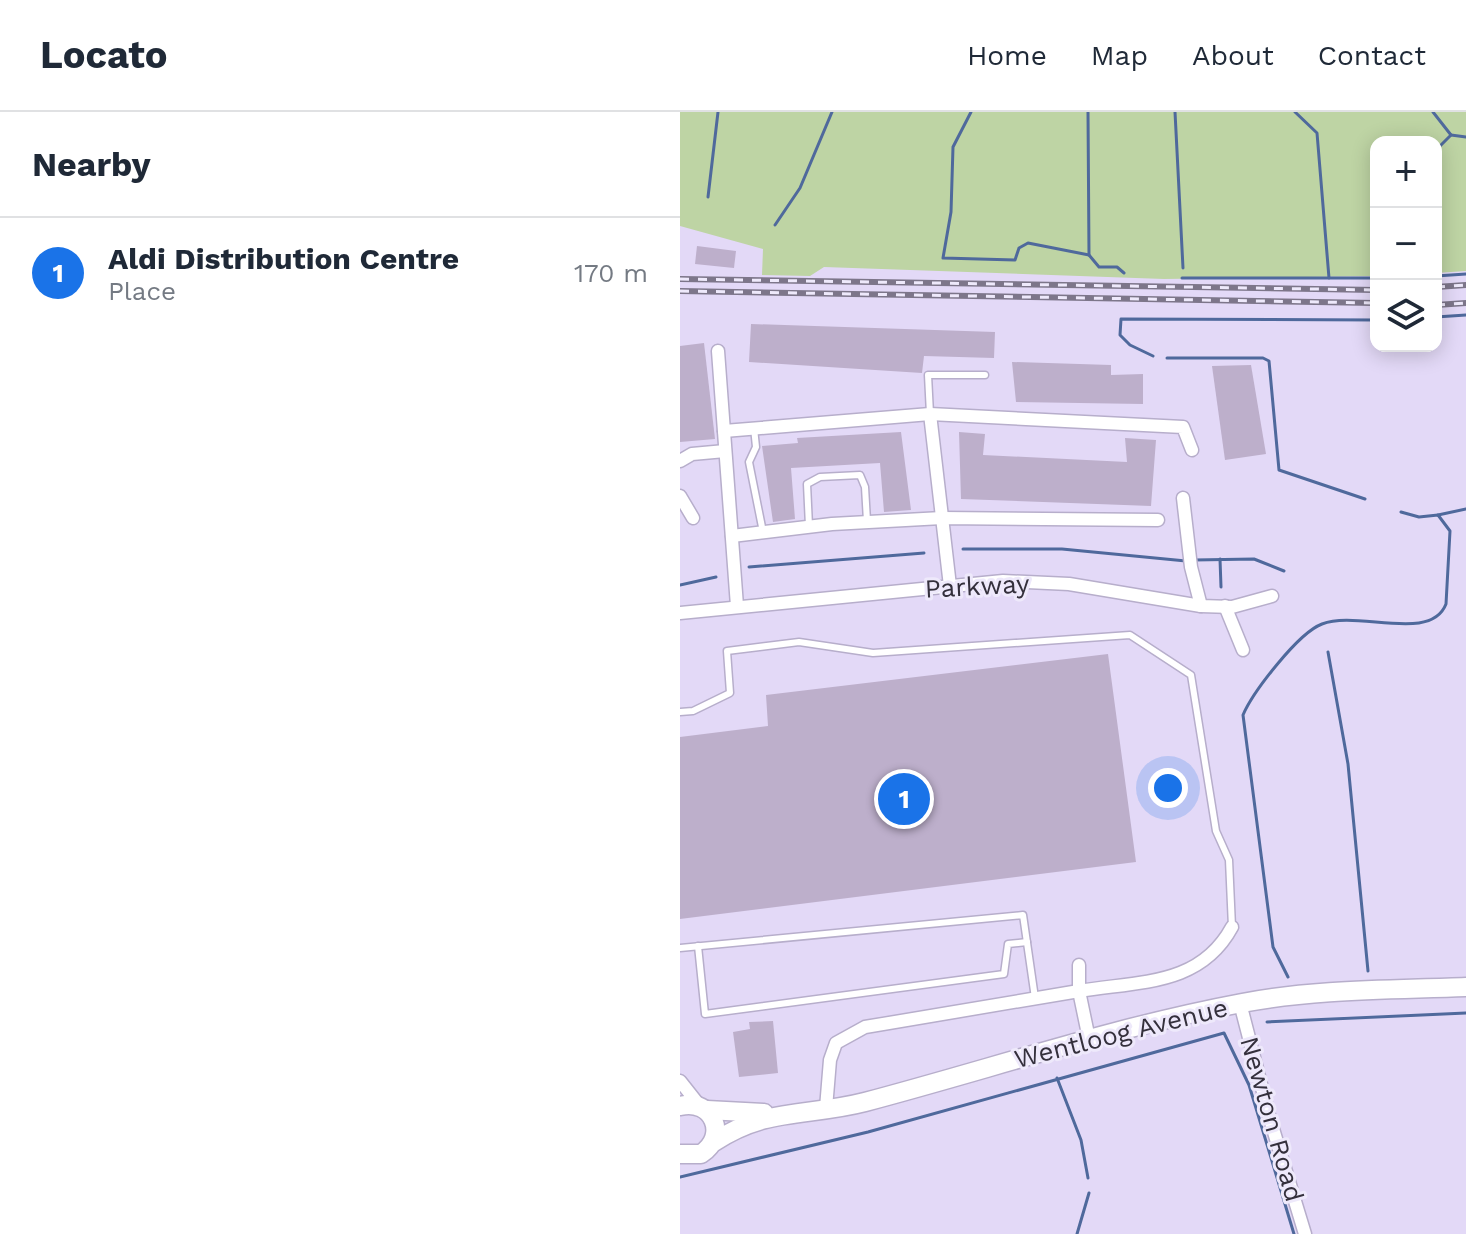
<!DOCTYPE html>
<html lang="en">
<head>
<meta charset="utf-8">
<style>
	body { margin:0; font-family:"Work Sans",sans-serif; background:#f2f2f3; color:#1f2937 }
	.controls { position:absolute; right:24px; top:24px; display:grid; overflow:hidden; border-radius:16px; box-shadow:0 4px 20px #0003 }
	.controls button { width:72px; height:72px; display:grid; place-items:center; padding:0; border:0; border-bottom:2px solid #e0e1e3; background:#fff; color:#1f2937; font:40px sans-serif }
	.you { position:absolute; left:488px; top:676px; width:28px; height:28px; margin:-20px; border:6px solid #fff; border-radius:50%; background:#1a73e8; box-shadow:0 0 0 12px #1a73e833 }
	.badge { display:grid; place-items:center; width:52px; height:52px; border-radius:50%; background:#1a73e8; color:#fff; font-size:26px; font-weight:700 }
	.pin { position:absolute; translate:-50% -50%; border:4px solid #fff; box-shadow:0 2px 8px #0006 }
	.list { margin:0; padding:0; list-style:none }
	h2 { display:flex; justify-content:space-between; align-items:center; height:104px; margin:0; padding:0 32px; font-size:34px }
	h2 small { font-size:26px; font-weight:400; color:#747a83 }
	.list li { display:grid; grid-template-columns:52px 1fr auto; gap:24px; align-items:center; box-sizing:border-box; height:112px; padding:0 32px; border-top:2px solid #e0e1e3 }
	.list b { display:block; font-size:30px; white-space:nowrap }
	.list p { margin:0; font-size:26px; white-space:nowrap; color:#747a83 }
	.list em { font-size:26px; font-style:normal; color:#747a83 }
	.icon { flex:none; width:44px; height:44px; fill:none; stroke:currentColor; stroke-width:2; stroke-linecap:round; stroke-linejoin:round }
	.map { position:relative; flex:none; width:786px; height:1122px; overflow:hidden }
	header { display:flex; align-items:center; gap:48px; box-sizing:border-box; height:112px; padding:0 40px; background:#fff; border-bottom:2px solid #e0e1e3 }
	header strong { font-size:38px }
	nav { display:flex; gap:44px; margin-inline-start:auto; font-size:28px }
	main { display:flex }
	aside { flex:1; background:#fff }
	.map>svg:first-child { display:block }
	.green { fill:#bed4a4 }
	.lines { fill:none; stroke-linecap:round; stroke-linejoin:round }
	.stream { stroke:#4f699c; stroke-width:3 }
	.building { fill:#bdafcb }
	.service-casing { stroke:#b7aecb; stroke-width:9 }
	.minor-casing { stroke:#b7aecb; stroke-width:15 }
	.secondary-casing { stroke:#b7aecb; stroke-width:21 }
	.service { stroke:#fff; stroke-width:6 }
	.minor { stroke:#fff; stroke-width:12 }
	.secondary { stroke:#fff; stroke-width:18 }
	.rail-casing { stroke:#7d768a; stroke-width:6 }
	.rail { stroke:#eee9fb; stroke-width:3; stroke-dasharray:9; stroke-linecap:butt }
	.labels { text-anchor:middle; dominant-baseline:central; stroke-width:6; stroke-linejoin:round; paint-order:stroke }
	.street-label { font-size:26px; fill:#34303c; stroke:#eee9fb }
</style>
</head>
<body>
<header>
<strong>Locato</strong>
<nav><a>Home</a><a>Map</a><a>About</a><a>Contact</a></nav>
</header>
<main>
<aside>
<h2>Nearby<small></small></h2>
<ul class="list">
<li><span class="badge">1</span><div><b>Aldi Distribution Centre</b><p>Place</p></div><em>170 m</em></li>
</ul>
</aside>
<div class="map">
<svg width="786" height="1122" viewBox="0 0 786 1122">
	<rect width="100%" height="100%" fill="#e3d9f7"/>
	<path class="green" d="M0,0H786V159L756,161V30H696V164L484,167L144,155L130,164L82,163L83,137L0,114Z"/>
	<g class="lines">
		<g class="stream">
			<path d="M291,0L273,35L271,100L263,146L335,148L339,136L348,131L409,143"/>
			<path d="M408,0L409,143L419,155H437L444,161"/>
			<path d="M495,0L503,156"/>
			<path d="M615,0L637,21L649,166"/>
			<path d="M753,0L771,23L756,38"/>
			<path d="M771,23L786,25"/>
			<path d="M28,85L38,0"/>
			<path d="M95,113L120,76L152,0"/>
			<path d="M756,164L786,162"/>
			<path d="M502,166H696"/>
			<path d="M756,205L786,203"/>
			<path d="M473,244L450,233L440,223L441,207L696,208"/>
			<path d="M487,246H583L589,249L599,358L685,387"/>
			<path d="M758,403L786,397"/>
			<path d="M283,437H382L506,449"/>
			<path d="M540,447L541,475"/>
			<path d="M514,448L574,447L604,459"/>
			<path d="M69,455L244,441"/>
			<path d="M0,473L36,465"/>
			<path d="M648,540L668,652L688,859"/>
			<path d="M608,865L593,835L563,603C573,580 618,521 642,512C677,498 751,531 766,492L770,419L758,403L739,405L721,400"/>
			<path d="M587,910L786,901"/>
			<path d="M377,966L401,1028L408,1066"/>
			<path d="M0,1065L188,1020L544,921L569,973L614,1122"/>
			<path d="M397,1122L409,1081"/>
		</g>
	</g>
	<g class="building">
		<path d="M17,134L56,139L54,156L15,152Z"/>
		<path d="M71,212L315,220L314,246L244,244L242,261L69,250Z"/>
		<path d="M24,231L35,327L0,330V234Z"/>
		<path d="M332,250L431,253V263L463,262V292L336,290Z"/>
		<path d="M571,253L586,342L545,348L532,254Z"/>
		<path d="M221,320L231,398L204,400L200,351L111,356L115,407L93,410L82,334L118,331L117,326Z"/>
		<path d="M279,320L305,322L303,343L447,350L445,326L476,328L471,394L281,387Z"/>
		<path d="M428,542L456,750L0,807V625L88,614L86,583Z"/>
		<path d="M93,909L98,961L59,965L53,920L70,917L69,910Z"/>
	</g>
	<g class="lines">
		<defs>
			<g id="service">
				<path d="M250,302L248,263H305"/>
				<path d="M74,316L76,335L69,350L83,420"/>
				<path d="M129,414L127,372L140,365L180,363L185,375L187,409"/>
				<path d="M0,600L13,599L50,581L47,539L119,530L193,541L450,523L511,563L536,719L549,748L552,815"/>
				<path d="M18,834L25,902L324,862L328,832L347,830"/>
				<path d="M0,836L343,803L355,886"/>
			</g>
			<g id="minor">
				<path d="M38,239L57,494"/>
				<path d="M250,302L270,474"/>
				<path d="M44,319L250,302L503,315L512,338"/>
				<path d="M0,349L12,342L45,339"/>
				<path d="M0,384L13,406"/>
				<path d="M503,386L511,455L521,494"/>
				<path d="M52,424L152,412L262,406L478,408"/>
				<path d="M545,494L563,538"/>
				<path d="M0,501L323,469L389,472L521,494L552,495L592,484"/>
				<path d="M399,853V879C460,869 520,874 552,815"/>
				<path d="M560,891L590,1007L625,1122"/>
				<path d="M0,969L19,993"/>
				<path d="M146,996L150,948L156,931L185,915L399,879L409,927"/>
			</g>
			<g id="secondary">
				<path d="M0,994C33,986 49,1024 21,1042H0"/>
				<path d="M27,998L84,1001"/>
				<path d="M34,1030C87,995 127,1005 185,990C310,957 434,915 562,891C635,877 711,878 786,875"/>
			</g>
		</defs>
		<use href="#service" class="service-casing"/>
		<use href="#minor" class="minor-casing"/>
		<use href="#secondary" class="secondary-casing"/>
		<use href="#service" class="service"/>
		<use href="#minor" class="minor"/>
		<use href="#secondary" class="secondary"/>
		<defs>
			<g id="rail">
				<path d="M0,167L696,178"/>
				<path d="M756,175L786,173"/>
				<path d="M0,179L696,191"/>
				<path d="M756,193L786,191"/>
			</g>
		</defs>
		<use href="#rail" class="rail-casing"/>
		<use href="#rail" class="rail"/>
	</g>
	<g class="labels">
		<g class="street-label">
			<text transform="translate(297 474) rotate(-3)">Parkway</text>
			<text transform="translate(441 921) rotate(-14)">Wentloog Avenue</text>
			<text transform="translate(592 1007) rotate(74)">Newton Road</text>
		</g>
	</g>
</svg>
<div class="controls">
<button>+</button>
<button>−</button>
<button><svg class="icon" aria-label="layers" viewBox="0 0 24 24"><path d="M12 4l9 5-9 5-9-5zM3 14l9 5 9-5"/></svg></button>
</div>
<div class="you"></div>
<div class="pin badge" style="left:224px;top:687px">1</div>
</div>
</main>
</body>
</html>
